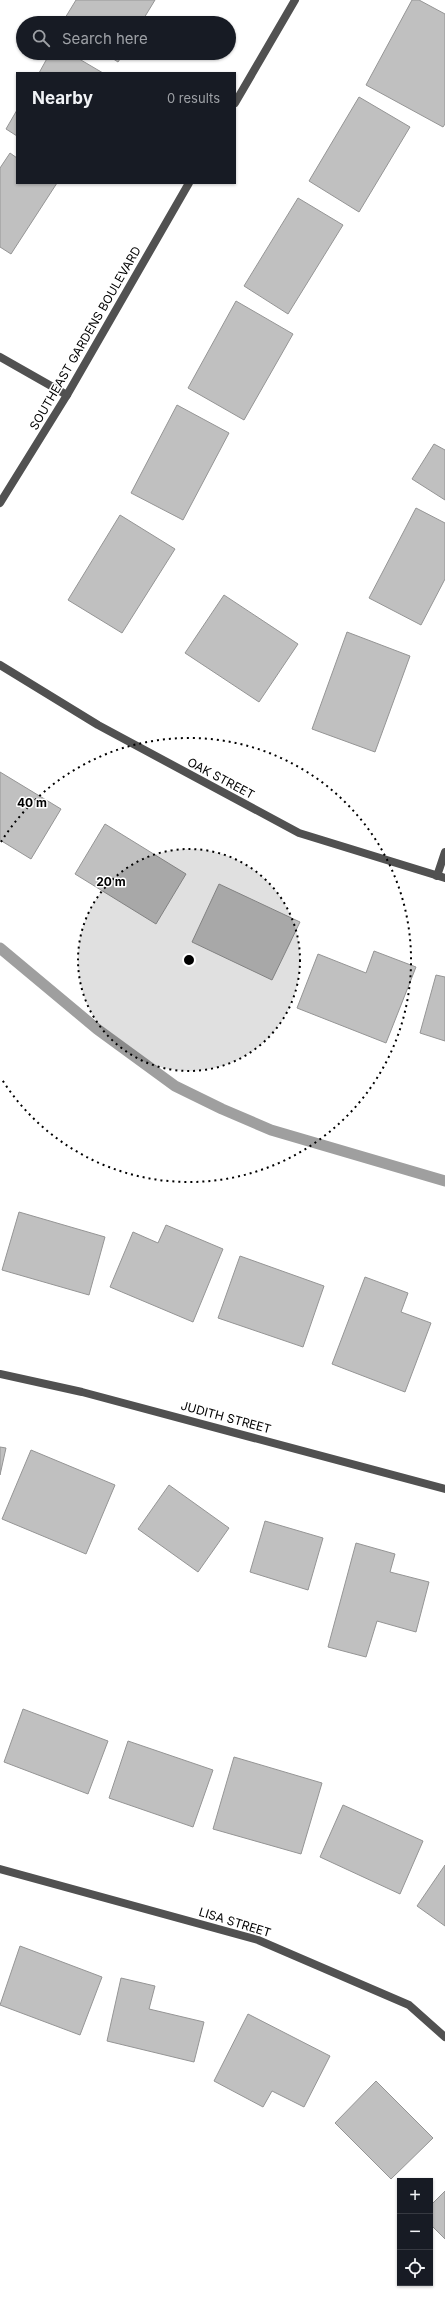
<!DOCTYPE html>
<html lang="en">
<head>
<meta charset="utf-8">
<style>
	body { margin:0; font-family:Inter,sans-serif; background:#242831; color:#f1f3f6 }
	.controls { position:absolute; right:12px; bottom:12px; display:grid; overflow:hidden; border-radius:0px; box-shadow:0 1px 3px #0004 }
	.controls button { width:36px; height:36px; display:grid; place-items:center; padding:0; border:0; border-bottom:1px solid #363941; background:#171b24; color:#f1f3f6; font:20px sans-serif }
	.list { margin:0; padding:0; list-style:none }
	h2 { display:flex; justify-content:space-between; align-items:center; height:52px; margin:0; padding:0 16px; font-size:17px }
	h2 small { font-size:13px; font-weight:400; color:#9ea1a6 }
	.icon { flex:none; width:22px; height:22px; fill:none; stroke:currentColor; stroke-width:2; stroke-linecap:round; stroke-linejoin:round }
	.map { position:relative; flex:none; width:445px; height:2298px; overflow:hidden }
	.search { position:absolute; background:#171b24; box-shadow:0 1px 3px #0004; left:16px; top:16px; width:220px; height:44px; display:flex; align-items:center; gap:10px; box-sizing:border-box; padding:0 14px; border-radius:22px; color:#9ea1a6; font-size:15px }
	.panel { position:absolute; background:#171b24; box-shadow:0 1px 3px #0004; left:16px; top:72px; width:220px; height:112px; border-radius:0px }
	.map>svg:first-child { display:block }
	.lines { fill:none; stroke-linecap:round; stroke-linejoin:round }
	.stream { stroke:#9f9f9f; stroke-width:11 }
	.building { fill:#c0c0c0; stroke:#959595 }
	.minor { stroke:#515151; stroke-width:8 }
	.tertiary { stroke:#515151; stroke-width:8 }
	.ring { fill:none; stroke:#000; stroke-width:2; stroke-dasharray:2 4 }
	.labels { text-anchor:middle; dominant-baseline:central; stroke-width:3; stroke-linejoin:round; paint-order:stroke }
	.street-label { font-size:12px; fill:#000; stroke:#fff }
	.centre { fill:#000; stroke:#fff; stroke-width:2 }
	.ring-label { font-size:12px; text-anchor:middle; font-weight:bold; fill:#000; stroke:#fff; stroke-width:3; stroke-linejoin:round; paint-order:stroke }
</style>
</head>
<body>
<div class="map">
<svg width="445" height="2298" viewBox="0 0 445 2298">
	<rect width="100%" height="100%" fill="#fff"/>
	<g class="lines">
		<path class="stream" d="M0,948L97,1029L175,1086L222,1109L271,1130L445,1181"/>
	</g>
	<g class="building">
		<path d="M76,0H155L141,23H62Z"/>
		<path d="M412,0H419L445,14V124L443,127L366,85Z"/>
		<path d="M50,53H69L103,73H39Z"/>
		<path d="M104,53H124L118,62Z"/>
		<path d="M359,97L410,127L359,212L309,181Z"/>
		<path d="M17,110V136L6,129Z"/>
		<path d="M10,153L17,158V183H57L11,254L0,247V168Z"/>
		<path d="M298,198L343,225L288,314L244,286Z"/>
		<path d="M236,301L293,334L244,420L188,388Z"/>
		<path d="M177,405L229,433L183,520L131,493Z"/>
		<path d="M434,444L445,450V500L412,479Z"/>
		<path d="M416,508L445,523V579L421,625L369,598Z"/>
		<path d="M120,515L175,549L122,633L68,600Z"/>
		<path d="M224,595L298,644L259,702L185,653Z"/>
		<path d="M347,632L410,656L375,752L312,729Z"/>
		<path d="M0,772L61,809L31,859L0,840Z"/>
		<path d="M105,824L186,874L156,924L75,874Z"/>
		<path d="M219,884L300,922L272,980L192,942Z"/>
		<path d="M374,951L416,967L386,1043L297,1008L318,954L366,973Z"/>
		<path d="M436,975L445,977V1041L420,1033Z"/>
		<path d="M19,1212L105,1237L89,1295L2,1270Z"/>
		<path d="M166,1225L223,1249L193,1322L110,1287L133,1232L158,1243Z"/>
		<path d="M240,1256L324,1286L303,1347L218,1318Z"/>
		<path d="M365,1277L408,1293L401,1312L431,1323L405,1392L332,1364Z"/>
		<path d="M0,1447L6,1448L0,1475Z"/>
		<path d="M31,1450L115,1485L86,1554L2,1519Z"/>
		<path d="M169,1485L229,1528L198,1572L138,1529Z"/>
		<path d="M265,1521L323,1538L308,1590L250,1572Z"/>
		<path d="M356,1543L395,1554L390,1572L429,1582L416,1632L377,1621L366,1657L328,1647Z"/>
		<path d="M23,1709L108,1741L88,1794L4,1762Z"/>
		<path d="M128,1741L213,1770L193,1827L109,1798Z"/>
		<path d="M234,1757L322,1783L301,1854L213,1829Z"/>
		<path d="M343,1805L423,1841L400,1894L320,1857Z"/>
		<path d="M445,1865V1926L417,1906Z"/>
		<path d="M20,1946L102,1977L80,2035L0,2005Z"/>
		<path d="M121,1978L155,1986L149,2009L204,2022L194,2062L107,2041Z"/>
		<path d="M248,2014L330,2056L304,2107L272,2091L263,2107L214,2081Z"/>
		<path d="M376,2081L433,2138L391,2179L335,2123Z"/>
		<path d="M445,2191V2239L430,2224V2206Z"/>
	</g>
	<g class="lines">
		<g class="minor">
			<path d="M0,357L67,395"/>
			<path d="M0,665L98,725L299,833L445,878"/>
			<path d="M437,876L445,852"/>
			<path d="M0,1374L82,1392L445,1489"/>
			<path d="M0,1869L258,1940L409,2005L445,2037"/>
		</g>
		<g class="tertiary">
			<path d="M235,103L295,0"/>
			<path d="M0,503L67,395L189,183"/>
		</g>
	</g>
	<circle cx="189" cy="960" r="111" fill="#000" fill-opacity=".12"/>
	<g class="ring">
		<circle cx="189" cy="960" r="111"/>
		<path d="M1 842A222 222 0 1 1 1 1078"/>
	</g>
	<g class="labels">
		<g class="street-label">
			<text transform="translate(85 338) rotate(-60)">SOUTHEAST GARDENS BOULEVARD</text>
			<text transform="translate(221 778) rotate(28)">OAK STREET</text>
			<text transform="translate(226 1417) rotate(15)">JUDITH STREET</text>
			<text transform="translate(235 1922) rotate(17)">LISA STREET</text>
		</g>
	</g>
	<circle cx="189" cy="960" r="6" class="centre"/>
	<g class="ring-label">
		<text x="32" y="807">40 m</text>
		<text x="111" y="886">20 m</text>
	</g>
</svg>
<div class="controls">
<button>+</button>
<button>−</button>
<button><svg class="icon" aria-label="locate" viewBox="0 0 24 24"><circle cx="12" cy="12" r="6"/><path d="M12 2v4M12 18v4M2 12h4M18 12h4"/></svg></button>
</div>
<div class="search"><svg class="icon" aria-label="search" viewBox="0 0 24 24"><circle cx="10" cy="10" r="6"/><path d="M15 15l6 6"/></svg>Search here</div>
<section class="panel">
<h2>Nearby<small>0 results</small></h2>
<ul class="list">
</ul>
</section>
</div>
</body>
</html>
